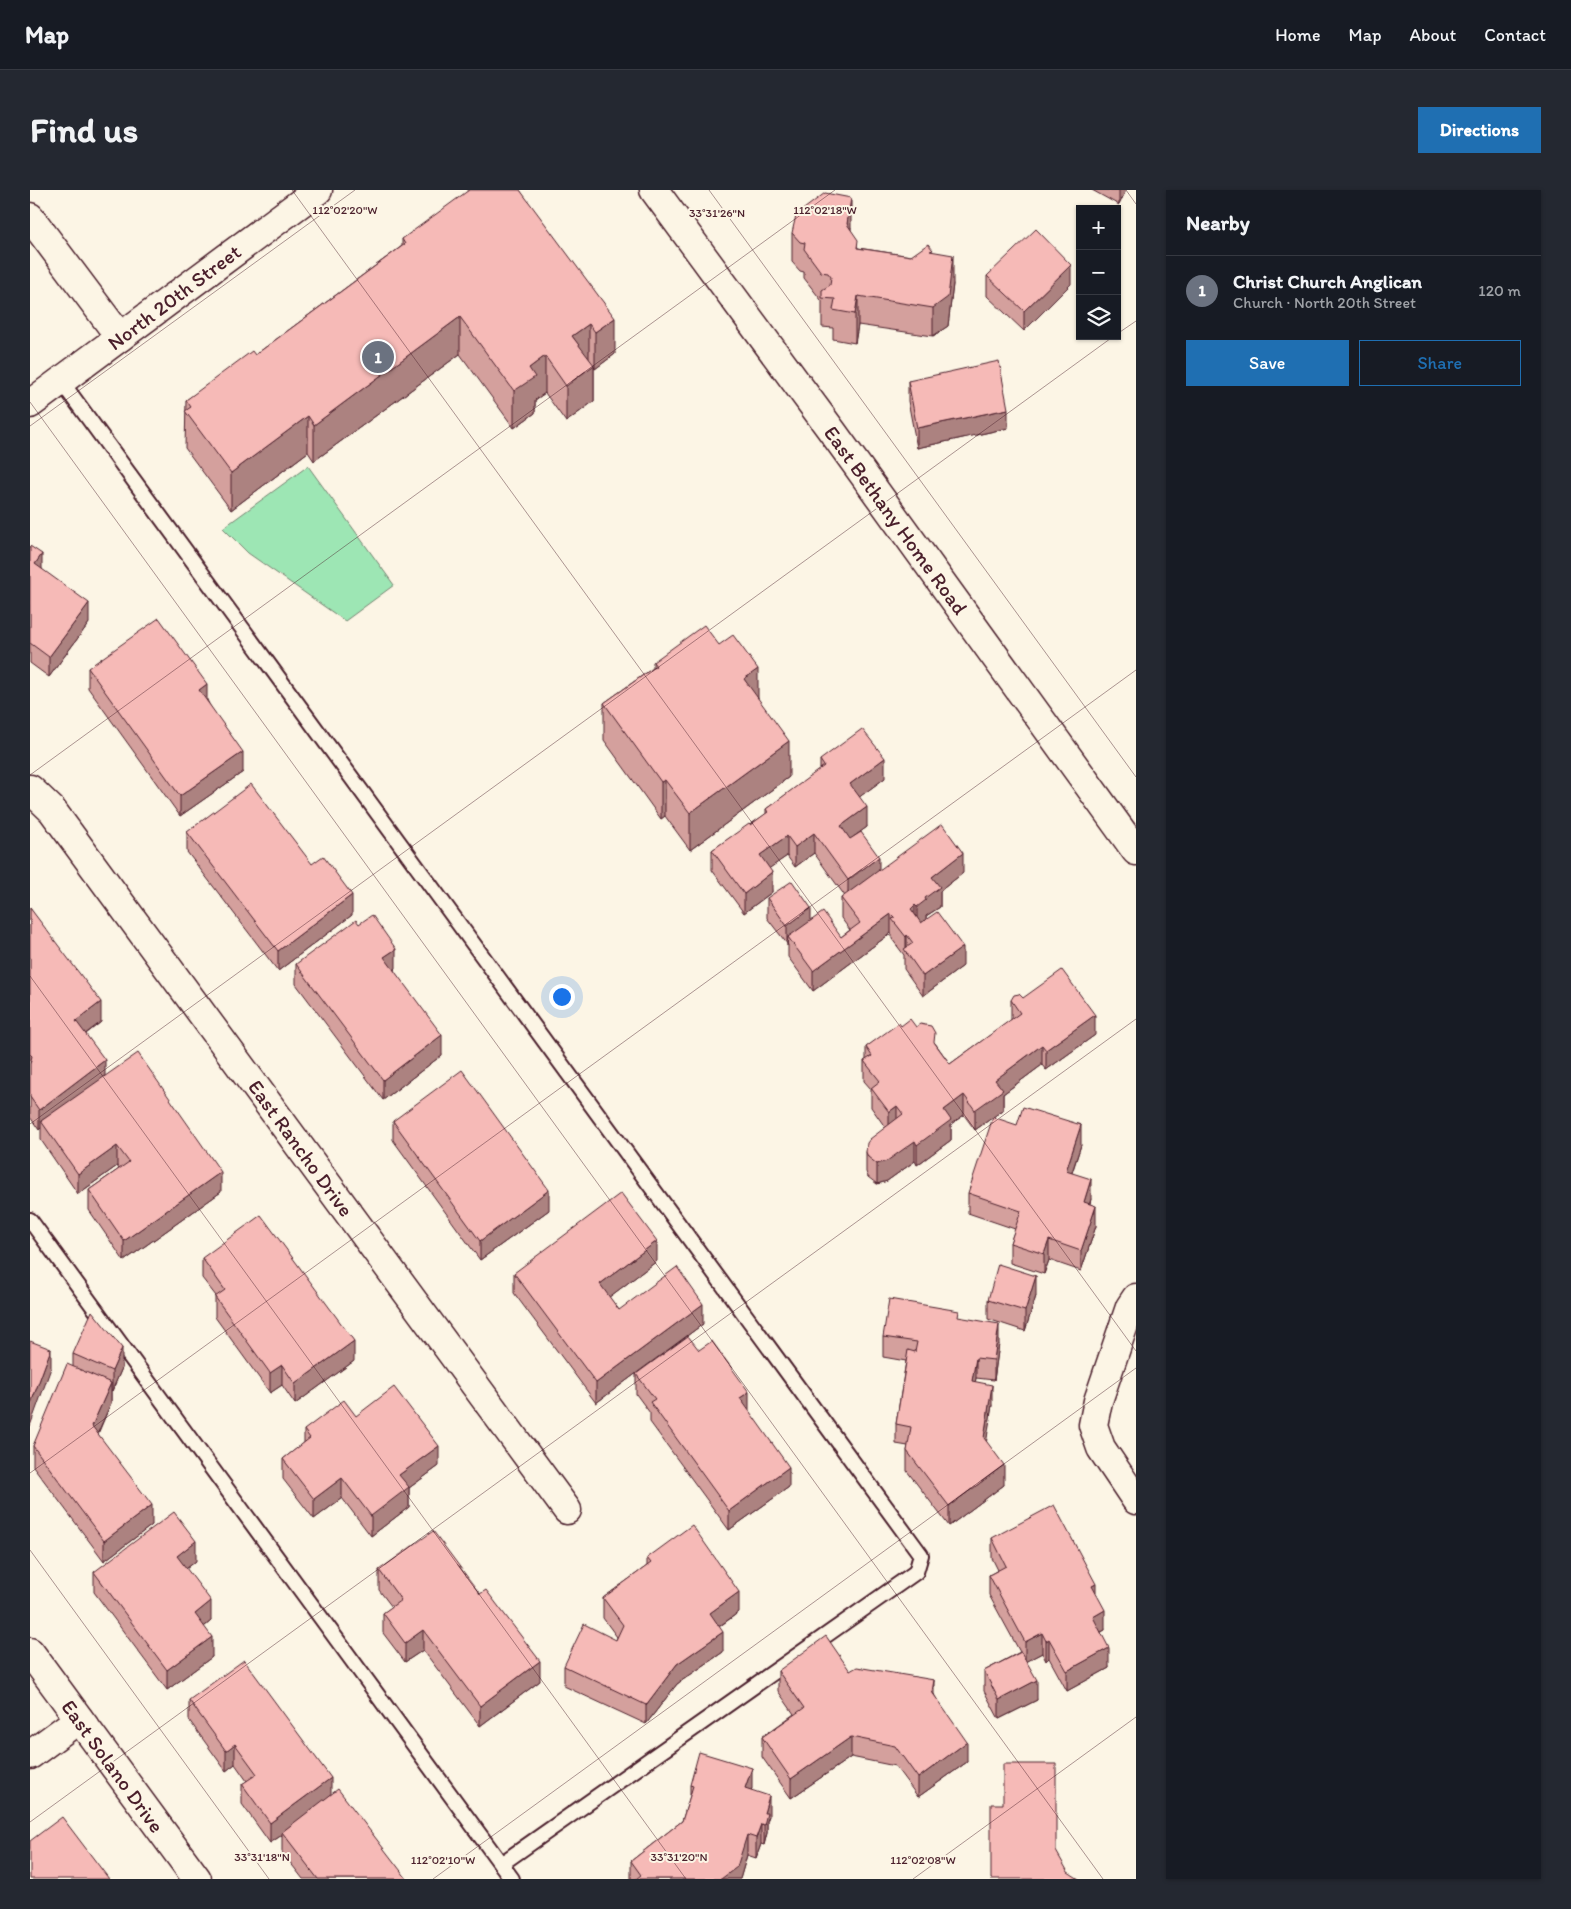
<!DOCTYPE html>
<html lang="en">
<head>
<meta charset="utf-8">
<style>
	body { margin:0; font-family:Itim,sans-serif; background:#242831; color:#f1f3f6 }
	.controls { position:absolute; right:15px; top:15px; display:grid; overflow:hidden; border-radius:0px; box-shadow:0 1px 4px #0004 }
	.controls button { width:45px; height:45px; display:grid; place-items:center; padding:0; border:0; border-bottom:1px solid #363941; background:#171b24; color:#f1f3f6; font:25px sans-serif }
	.you { position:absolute; left:531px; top:806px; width:18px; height:18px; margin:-12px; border:4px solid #fff; border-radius:50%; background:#1a73e8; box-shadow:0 0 0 8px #1a73e833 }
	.badge { display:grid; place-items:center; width:32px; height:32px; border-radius:50%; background:#1f6fb2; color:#fff; font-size:16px; font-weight:700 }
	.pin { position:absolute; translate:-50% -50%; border:2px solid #fff; box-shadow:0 1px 5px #0006 }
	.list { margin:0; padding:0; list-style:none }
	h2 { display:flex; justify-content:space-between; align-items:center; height:65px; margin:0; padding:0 20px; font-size:21px }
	h2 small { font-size:16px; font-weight:400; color:#9ea1a6 }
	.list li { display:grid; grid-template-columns:32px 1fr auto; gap:15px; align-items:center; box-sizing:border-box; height:70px; padding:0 20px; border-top:1px solid #363941 }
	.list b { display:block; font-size:19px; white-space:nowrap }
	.list p { margin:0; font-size:16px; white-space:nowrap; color:#9ea1a6 }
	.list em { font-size:16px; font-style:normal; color:#9ea1a6 }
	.actions { display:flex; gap:10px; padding:15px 20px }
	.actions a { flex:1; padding:11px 0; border:1px solid #1f6fb2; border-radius:0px; text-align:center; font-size:18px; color:#1f6fb2 }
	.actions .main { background:#1f6fb2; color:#fff }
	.icon { flex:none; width:28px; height:28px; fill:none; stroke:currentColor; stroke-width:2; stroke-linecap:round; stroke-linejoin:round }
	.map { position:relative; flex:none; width:1106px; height:1689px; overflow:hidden; border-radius:0px }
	header { display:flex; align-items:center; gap:30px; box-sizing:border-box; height:70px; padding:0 25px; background:#171b24; border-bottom:1px solid #363941 }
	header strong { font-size:24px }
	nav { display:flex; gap:28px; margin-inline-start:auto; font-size:18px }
	.intro { display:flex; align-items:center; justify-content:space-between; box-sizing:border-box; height:120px; padding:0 30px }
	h1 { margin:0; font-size:35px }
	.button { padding:12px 22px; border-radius:0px; background:#1f6fb2; color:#fff; font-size:18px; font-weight:700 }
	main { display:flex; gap:30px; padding:0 30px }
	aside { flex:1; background:#171b24; border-radius:0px; box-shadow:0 1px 4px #0004 }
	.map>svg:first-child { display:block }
	.green { fill:#9de6b4; stroke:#748270 }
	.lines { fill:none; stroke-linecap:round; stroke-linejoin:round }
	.service-casing { stroke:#4a1f2b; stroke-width:18 }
	.minor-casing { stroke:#4a1f2b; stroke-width:31 }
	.tertiary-casing { stroke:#4a1f2b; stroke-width:31 }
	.service { stroke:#fcf5e5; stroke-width:14 }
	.minor { stroke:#fcf5e5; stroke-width:28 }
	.tertiary { stroke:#fcf5e5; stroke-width:28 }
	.wall { fill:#d4a09d; stroke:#4a1f2b }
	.shaded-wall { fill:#ac8280; stroke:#4a1f2b }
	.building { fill:#f6bab7; stroke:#4a1f2b }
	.ticks { fill:none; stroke:#4a1f2b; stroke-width:1; stroke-opacity:0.45 }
	.labels { text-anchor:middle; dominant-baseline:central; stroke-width:4; stroke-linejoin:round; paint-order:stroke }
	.street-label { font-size:21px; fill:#4a1f2b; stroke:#fcf5e5 }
	.ticks-label { font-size:12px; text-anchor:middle; fill:#4a1f2b; stroke:#fcf5e5; stroke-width:4; stroke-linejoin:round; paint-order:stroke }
</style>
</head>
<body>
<header>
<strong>Map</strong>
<nav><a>Home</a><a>Map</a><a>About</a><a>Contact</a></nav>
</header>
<div class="intro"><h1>Find us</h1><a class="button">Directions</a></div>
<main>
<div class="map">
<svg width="1106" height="1689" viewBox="0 0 1106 1689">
	<rect width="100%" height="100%" fill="#fcf5e5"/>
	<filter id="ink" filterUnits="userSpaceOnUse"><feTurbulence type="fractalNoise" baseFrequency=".02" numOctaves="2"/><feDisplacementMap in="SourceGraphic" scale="10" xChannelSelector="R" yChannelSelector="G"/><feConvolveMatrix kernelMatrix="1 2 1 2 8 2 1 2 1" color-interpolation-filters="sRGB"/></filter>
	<g filter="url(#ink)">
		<path class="green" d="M278,276L364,395L315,431L218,363L193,338Z"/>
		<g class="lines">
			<defs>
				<g id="service">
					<path d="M31,191L891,1365L886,1382L471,1674"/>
					<path d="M0,1030L482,1689"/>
				</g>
				<g id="minor">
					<path d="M624,0L802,241L1106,661"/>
					<path d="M0,27L90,147"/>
					<path d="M0,599L22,620L537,1320"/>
					<path d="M1106,1108L1100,1117L1068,1211L1063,1235L1071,1258L1106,1310"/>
					<path d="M0,1462L167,1689"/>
					<path d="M0,1565L49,1529"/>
				</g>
				<path id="tertiary" d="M0,214L288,0"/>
			</defs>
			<use href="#service" class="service-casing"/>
			<use href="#minor" class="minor-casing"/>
			<use href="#tertiary" class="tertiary-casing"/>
			<use href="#service" class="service"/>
			<use href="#minor" class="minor"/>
			<use href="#tertiary" class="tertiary"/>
		</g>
		<g class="wall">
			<path d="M490,0L585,164L565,179L564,177V211L536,232L515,203L505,210V223L484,238L430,164L284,271L278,262L201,320L155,258L156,210L225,165L372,56V49Z"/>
			<path d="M1062,0H1096L1089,15Z"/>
			<path d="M821,37V40L828,58L881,66L903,62L923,94L918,136L903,146L828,135L825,153L803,149V138L792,137V111L791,110L774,88V82L770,81L762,72V43Z"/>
			<path d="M957,86L1041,94L994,141L957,106Z"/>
			<path d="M878,191L978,238L887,258L878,211Z"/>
			<path d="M0,356L12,379L59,433L19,487L0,473Z"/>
			<path d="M623,472L728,509L759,587L660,660L635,626L631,629L574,550V513L623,478Z"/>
			<path d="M58,478L177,510L213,582L150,626L58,498Z"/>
			<path d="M790,570L855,588L829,607L837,637L820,649L849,680L933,683L910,701V717L896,726V729L933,776L893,806L874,779V765L862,749V745L861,743L783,801L758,767V755L737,728V708L781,730L811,747L820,740L811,728V708L815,706L784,663L765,677L757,666L739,678L742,702L714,723L682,680V660L736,624V619L790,580Z"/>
			<path d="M157,642L282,674L322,725L248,781L157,662Z"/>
			<path d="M0,718L71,832L56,844L75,886L191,1002L94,1071L59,1020V1000L89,979L87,976L48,1004L11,950V938L9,940L0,927Z"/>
			<path d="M266,774L366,778L364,780L412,865L353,910L266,794Z"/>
			<path d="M993,808L1065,845L1016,880L1012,875L973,904V920L945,940L934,925L921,934V950L887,975L885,971L857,991L847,994L838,987L836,982V962L855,937L841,917V899L834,891V871L836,870V857L871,836L886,837L905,853L920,874L981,830V810Z"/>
			<path d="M363,931L519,1020L450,1070L363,950Z"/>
			<path d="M1051,955L1042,983L1061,1009L1060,1014L1066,1036L1051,1081L1019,1070L1014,1084L980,1073V1053L985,1039L938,1023V1003Z"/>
			<path d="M172,1068L324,1171L265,1214L252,1195L240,1203L185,1127V1107L186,1106L172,1088Z"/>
			<path d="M627,1071L579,1107L589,1120L673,1134L566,1213L484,1103V1083Z"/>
			<path d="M1006,1106L995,1141L958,1129V1110Z"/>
			<path d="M929,1128L969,1154L964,1190L946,1188L945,1192L962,1215L956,1251L974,1295L919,1336L877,1281V1261L878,1256L866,1254V1234L876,1171L853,1167V1147Z"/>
			<path d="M669,1160L719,1221L759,1297L699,1340L620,1232V1223L606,1204V1184Z"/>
			<path d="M43,1164L92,1178L82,1201L81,1200V1213L68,1244L122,1335L74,1371L3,1276V1256L43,1177Z"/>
			<path d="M326,1226L409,1276L379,1298V1317L341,1346L312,1308L284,1329L253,1289V1269L274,1253V1240Z"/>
			<path d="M962,1348L1066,1403L1075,1440L1071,1442L1079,1478L1037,1501L1019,1468L1016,1471L1012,1463L996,1471L1007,1510L969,1529L954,1501V1481L990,1462L959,1405V1385L968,1380L962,1368Z"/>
			<path d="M617,1368L709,1422L689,1437L693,1462L647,1494L616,1534L534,1496V1476L586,1450L587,1447L573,1428V1408L617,1376Z"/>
			<path d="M166,1371L156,1379L181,1431L174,1437L182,1467L137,1500L64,1402V1382Z"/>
			<path d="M349,1380L450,1404L510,1491L450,1536L393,1460L375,1472L353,1443V1423L362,1417L349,1400Z"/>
			<path d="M748,1481H820L904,1504L937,1572L888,1607L865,1576L821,1567L761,1608L732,1567V1547L764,1524L748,1501Z"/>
			<path d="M159,1510L301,1604L377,1689H273L252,1662V1645L240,1653L212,1614V1594L217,1591L205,1574L196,1581L159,1530Z"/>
			<path d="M660,1595L722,1598L721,1600L739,1626L737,1631V1643L734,1655L731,1654L726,1668L717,1665L710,1689H601V1671L652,1631L660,1606Z"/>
		</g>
		<g class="shaded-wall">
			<path d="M1089,0H1096L1089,15Z"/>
			<path d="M821,8V37L817,63V34Z"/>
			<path d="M923,65V94L918,136L903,146V118Z"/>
			<path d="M1041,75V94L994,141V121Z"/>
			<path d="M828,106V135L825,153V124Z"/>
			<path d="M430,127V164L284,271V235Z"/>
			<path d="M585,128V164L565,179V142Z"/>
			<path d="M559,134V170L542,146Z"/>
			<path d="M515,166V203L505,210V223L484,238V201L499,178Z"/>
			<path d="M564,175V211L536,232V196Z"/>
			<path d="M978,219V238L887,258V238Z"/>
			<path d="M278,226V262L201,320V283Z"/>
			<path d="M12,364V384L5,374Z"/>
			<path d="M59,413V433L19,487V467Z"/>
			<path d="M728,479V515L714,489Z"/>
			<path d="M177,494V514L169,500Z"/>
			<path d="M759,551V587L660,660V623Z"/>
			<path d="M213,562V582L150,626V606Z"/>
			<path d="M855,568V588L820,614V594Z"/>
			<path d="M635,590V626L631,629V592Z"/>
			<path d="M837,617V637L811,656V636Z"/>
			<path d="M784,643V663L765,677V657Z"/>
			<path d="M757,646V666L730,685V665Z"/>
			<path d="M933,663V683L910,701V717L896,726V729L887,737V717L895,708L902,687Z"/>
			<path d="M849,667V687L818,710V690Z"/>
			<path d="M742,682V702L714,723V704Z"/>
			<path d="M322,705V725L248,781V761Z"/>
			<path d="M885,715V735L881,719Z"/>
			<path d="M781,718V738L758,747L757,756V736Z"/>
			<path d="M861,724V743L783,801V781Z"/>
			<path d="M877,745V764L876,761V747Z"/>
			<path d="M933,757V776L893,806V786Z"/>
			<path d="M366,759V778L354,787V767Z"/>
			<path d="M71,812V832L46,851V831Z"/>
			<path d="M1065,825V845L1016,880V860Z"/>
			<path d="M412,845V865L353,910V890Z"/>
			<path d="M1012,855V875L973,904V920L945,940V920L965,890Z"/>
			<path d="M75,870V890L11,931V938L9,940V920Z"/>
			<path d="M934,905V925L921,934V950L887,975V955L914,920Z"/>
			<path d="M867,916V936L859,942V922Z"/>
			<path d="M1051,935V955L1036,1000V981Z"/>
			<path d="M885,951V971L857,991L847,994V974Z"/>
			<path d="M87,956V976L48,1004V984Z"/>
			<path d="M191,982V1002L94,1071V1051Z"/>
			<path d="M1061,989V1009L1054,1032V1012Z"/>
			<path d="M519,1000V1020L450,1070V1051Z"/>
			<path d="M1066,1016V1036L1051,1081V1061Z"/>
			<path d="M1019,1050V1070L1014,1084V1064Z"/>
			<path d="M627,1051V1071L570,1114V1094Z"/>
			<path d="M1006,1086V1106L995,1141V1121Z"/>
			<path d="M673,1114V1134L566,1213V1193Z"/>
			<path d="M969,1134V1154L964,1190V1170Z"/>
			<path d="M324,1151V1171L265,1214V1194Z"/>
			<path d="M92,1158V1178L82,1201V1181Z"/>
			<path d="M21,1159V1178L0,1236V1216Z"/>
			<path d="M946,1168V1188L942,1211V1191Z"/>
			<path d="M252,1175V1195L240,1203V1183Z"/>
			<path d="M81,1193V1213L62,1256V1236Z"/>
			<path d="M962,1195V1215L954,1268V1248Z"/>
			<path d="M719,1202V1222L710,1208Z"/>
			<path d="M409,1256V1276L379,1298V1317L341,1346V1326L369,1285Z"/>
			<path d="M974,1275V1295L919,1336V1316Z"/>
			<path d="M759,1277V1297L699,1340V1321Z"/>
			<path d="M312,1288V1308L284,1329V1309Z"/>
			<path d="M122,1315V1335L74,1371V1351Z"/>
			<path d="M166,1351V1371L147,1386V1366Z"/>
			<path d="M1066,1394V1414L1062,1396Z"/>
			<path d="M709,1402V1422L680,1443V1423Z"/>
			<path d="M181,1411V1431L165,1444V1424Z"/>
			<path d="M1075,1420V1440L1063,1446V1427Z"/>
			<path d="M393,1440V1460L375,1472V1453Z"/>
			<path d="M693,1442V1462L647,1494L616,1534V1515L647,1474Z"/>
			<path d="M1012,1443V1463L995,1472V1452Z"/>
			<path d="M182,1447V1467L137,1500V1480Z"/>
			<path d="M1019,1449V1468L1016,1471V1451Z"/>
			<path d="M1079,1458V1478L1037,1501V1481Z"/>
			<path d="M510,1471V1491L450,1536V1516Z"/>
			<path d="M904,1490V1510L902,1502Z"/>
			<path d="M1007,1490V1510L969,1529V1510Z"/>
			<path d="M821,1547V1567L761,1608V1589Z"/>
			<path d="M937,1552V1572L888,1607V1588Z"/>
			<path d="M205,1554V1574L196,1581V1561Z"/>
			<path d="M722,1578V1598L715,1618V1598Z"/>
			<path d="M301,1588V1608L252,1642V1645L240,1653V1633Z"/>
			<path d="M739,1606V1626L737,1631V1643L734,1655V1623Z"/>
			<path d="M731,1634V1654L726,1668V1648Z"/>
			<path d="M717,1645V1665L710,1689H691Z"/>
		</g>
		<g class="building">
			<path d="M439,0H490L585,128L565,142L559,134L542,146L564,175L536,196L515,166L499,178L505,187L484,201L430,127L284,235L278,226L201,283L155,221L161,217L156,210L222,161L225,165L375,54L372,49Z"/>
			<path d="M795,3L821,8L817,34L828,50L827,58L881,66L898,54L903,60L900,61L923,65L918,107L903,118L828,106L825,124L803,120L805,109L792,108V100L800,95L801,87L798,83L791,82L774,59L775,53L770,52L762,43L766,25Z"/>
			<path d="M1006,39L1041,75L994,121L957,86Z"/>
			<path d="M969,171L978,219L887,238L878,191Z"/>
			<path d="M0,356L12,364L5,374L59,413L19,467L0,453Z"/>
			<path d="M129,428L177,494L169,500L213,562L150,606L58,478Z"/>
			<path d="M674,435L689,455L703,445L728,479L714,489L759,551L660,623L635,590L631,592L574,513L626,476L623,472Z"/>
			<path d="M832,539L855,568L820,594L837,617L811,636L820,649L831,642L849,667L818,690L784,643L765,657L757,646L730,665L742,682L714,704L682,660L719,634L720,635L738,622L736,619L794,576L790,570Z"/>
			<path d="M221,594L282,674L293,666L322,705L248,761L157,642Z"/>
			<path d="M912,634L933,663L902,687L910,697L895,708L896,710L887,717L885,715L881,719L891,733L907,722L933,757L893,786L874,759L883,753L877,745L876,747L862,729L865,728L861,724L783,781L758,747L793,722L811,747L830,733L811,708Z"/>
			<path d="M762,691L781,718L757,736L737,708Z"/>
			<path d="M0,718L71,812L46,831L75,870L9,920L0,907V874L2,866L0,864Z"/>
			<path d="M342,725L366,759L354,767L412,845L353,890L266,774L326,730L329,734Z"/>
			<path d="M1032,780L1065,825L1016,860L1012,855L965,890L973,900L945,920L934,905L914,920L921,930L887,955L885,951L857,971L847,974L838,967L836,962L837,953L840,949L873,924L867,916L859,922L841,898L850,891L834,871L842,866L836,857L869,833L871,836L880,829L886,837L890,834L901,836L905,843L904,852L920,874L990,823L981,810L984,805L989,804L993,808Z"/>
			<path d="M108,863L191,982L94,1051L59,1000L99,972L87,956L48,984L11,931Z"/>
			<path d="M432,880L519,1000L450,1051L363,931Z"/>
			<path d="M993,917L1051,935L1036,981L1061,989L1054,1012L1066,1016L1051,1061L1019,1050L1014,1064L980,1053L991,1021L938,1003L963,927L987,935Z"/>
			<path d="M591,1003L627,1051L570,1094L589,1120L647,1077L673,1114L566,1193L484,1083Z"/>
			<path d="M231,1025L324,1151L265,1194L252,1175L240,1183L185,1107L195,1100L172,1068Z"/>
			<path d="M968,1074L1006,1086L995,1121L958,1110Z"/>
			<path d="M859,1109L929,1121L928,1127L969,1134L964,1170L946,1168L942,1191L962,1195L954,1248L974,1275L919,1316L877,1261L881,1237L866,1234L878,1160L885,1162L887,1152L853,1147Z"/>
			<path d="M62,1121L92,1158L82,1181L43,1164Z"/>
			<path d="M658,1146L669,1160L682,1151L719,1202L710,1208L759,1277L699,1321L620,1212L625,1209L606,1184Z"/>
			<path d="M0,1151L21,1159L0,1216Z"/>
			<path d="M37,1174L81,1193L62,1236L122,1315L74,1351L3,1256Z"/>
			<path d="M364,1197L409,1256L369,1285L379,1297L341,1326L312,1288L284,1309L253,1269L280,1248L274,1240L314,1210L326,1226Z"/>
			<path d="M1024,1315L1066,1394L1062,1396L1075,1420L1063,1427L1079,1458L1037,1481L1019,1449L1016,1451L1012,1443L995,1452L959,1385L976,1376L962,1348Z"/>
			<path d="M144,1322L166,1351L147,1366L181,1411L165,1424L182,1447L137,1480L64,1382Z"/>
			<path d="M662,1335L709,1402L680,1423L693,1442L647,1474L616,1515L534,1476L554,1434L586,1450L593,1435L573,1408L621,1373L617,1368Z"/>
			<path d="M403,1341L450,1404L456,1400L510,1471L450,1516L393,1440L375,1453L353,1423L371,1410L349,1380Z"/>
			<path d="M796,1446L820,1481L827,1477L904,1490L902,1502L937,1552L888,1588L865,1556L821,1547L761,1589L732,1547L774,1518L748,1481Z"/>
			<path d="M991,1462L1007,1490L969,1510L954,1481Z"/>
			<path d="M214,1470L301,1588L240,1633L212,1594L227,1584L205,1554L196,1561L159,1510Z"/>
			<path d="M669,1562L722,1578L715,1598L739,1606L734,1623H737L734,1635L731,1634L726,1648L717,1645L707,1677L691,1689H606L611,1685L601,1671L652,1631L663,1596L660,1595Z"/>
			<path d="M973,1574H1026V1661L1038,1682L1049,1689H961V1614H973Z"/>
			<path d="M308,1599L377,1689H288L252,1642Z"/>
			<path d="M32,1627L79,1689H0V1651Z"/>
		</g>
	</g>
	<path class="ticks" d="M262,0L1106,1161M679,0L1106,587M1096,0L1106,14M1087,144L1106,131M0,212L1073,1689M0,236L325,0M0,585L805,0M0,786L656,1689M0,934L1084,146M0,1283L1106,480M0,1360L239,1689M0,1632L1106,829M403,1689L1106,1178M883,1689L1106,1527"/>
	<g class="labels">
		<g class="street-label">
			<text transform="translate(144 107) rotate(-37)">North 20th Street</text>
			<text transform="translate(866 330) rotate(54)">East Bethany Home Road</text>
			<text transform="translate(271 958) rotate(54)">East Rancho Drive</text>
			<text transform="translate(83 1576) rotate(54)">East Solano Drive</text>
		</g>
	</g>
	<g class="ticks-label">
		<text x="795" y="24">112°02'18"W</text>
		<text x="315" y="24">112°02'20"W</text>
		<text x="687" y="27">33°31'26"N</text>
		<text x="232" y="1671">33°31'18"N</text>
		<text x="649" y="1671">33°31'20"N</text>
		<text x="413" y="1674">112°02'10"W</text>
		<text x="893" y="1674">112°02'08"W</text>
	</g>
</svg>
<div class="controls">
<button>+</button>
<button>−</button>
<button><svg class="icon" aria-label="layers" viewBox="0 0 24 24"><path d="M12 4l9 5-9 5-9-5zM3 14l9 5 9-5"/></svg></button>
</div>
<div class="you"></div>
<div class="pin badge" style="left:348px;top:167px;background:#6b7280">1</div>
</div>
<aside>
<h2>Nearby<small></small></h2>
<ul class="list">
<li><span class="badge" style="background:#6b7280">1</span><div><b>Christ Church Anglican</b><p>Church · North 20th Street</p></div><em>120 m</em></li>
</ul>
<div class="actions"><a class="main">Save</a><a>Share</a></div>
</aside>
</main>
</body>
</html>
